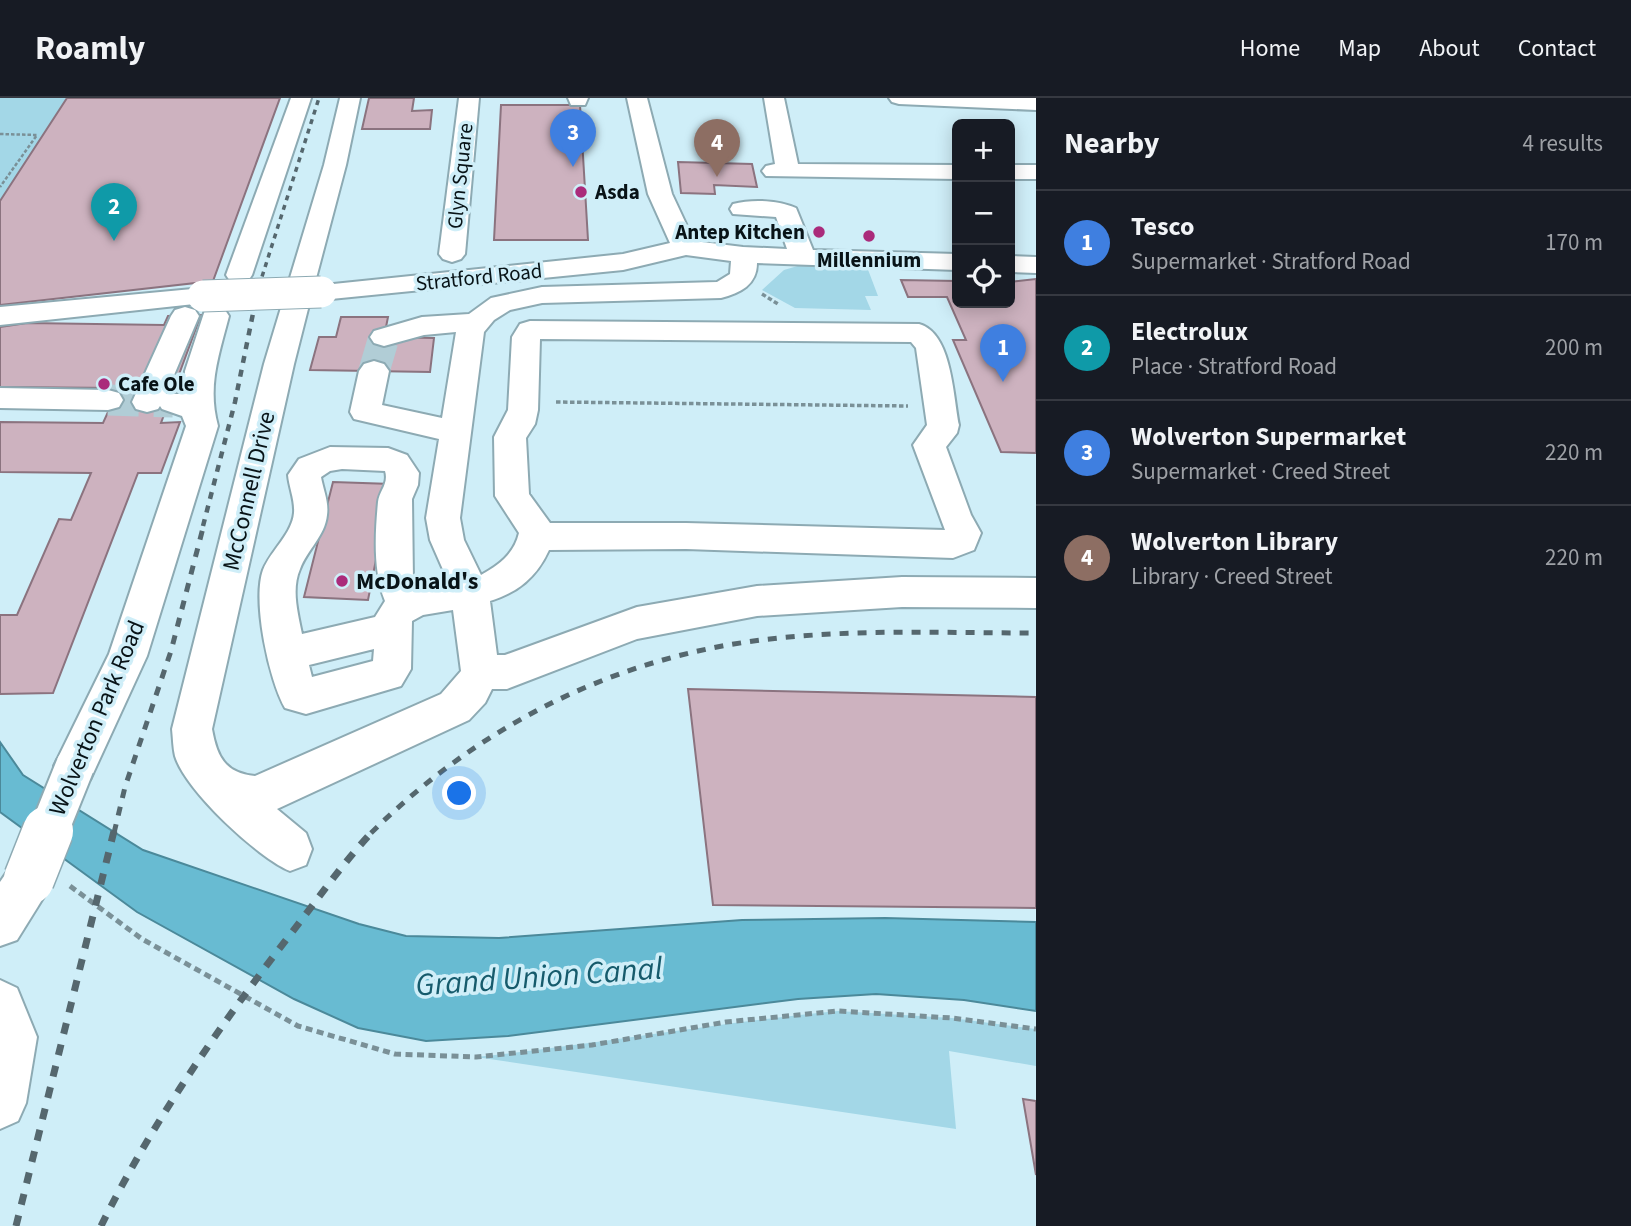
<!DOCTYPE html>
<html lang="en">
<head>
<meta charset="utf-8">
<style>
	body { margin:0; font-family:"Source Sans 3",sans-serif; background:#20242c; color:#f1f3f6 }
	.controls { position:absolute; right:21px; top:21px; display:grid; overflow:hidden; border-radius:10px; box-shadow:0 4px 18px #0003 }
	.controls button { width:63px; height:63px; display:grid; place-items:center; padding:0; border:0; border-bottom:2px solid #363941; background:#171b24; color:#f1f3f6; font:35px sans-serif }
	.you { position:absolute; left:460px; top:696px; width:24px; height:24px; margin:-18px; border:5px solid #fff; border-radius:50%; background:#1a73e8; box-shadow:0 0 0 10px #1a73e833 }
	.badge { display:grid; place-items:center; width:46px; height:46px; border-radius:50%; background:#d199bf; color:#fff; font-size:23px; font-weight:700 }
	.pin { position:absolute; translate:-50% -58px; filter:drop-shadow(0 2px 4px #0008) }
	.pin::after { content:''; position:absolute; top:37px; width:24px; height:21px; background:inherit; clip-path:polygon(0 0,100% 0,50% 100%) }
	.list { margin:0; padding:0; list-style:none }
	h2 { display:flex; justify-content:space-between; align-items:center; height:91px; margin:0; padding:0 28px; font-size:30px }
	h2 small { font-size:23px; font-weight:400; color:#9ea1a6 }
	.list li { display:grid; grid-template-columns:46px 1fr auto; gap:21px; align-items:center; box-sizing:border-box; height:105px; padding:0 28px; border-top:2px solid #363941 }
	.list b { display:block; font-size:26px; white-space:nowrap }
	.list p { margin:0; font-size:23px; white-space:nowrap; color:#9ea1a6 }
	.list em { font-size:23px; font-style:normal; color:#9ea1a6 }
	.icon { flex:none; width:38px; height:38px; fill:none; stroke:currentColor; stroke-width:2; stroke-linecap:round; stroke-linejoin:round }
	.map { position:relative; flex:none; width:1036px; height:1128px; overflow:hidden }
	header { display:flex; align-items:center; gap:42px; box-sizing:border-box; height:98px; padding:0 35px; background:#171b24; border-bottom:2px solid #363941 }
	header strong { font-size:33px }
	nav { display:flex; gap:38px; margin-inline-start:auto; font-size:24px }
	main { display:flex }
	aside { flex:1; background:#171b24 }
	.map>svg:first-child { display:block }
	.green { fill:#a3d7e7 }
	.water { fill:#68bbd2; stroke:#4b899a; stroke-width:2 }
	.building { fill:#cdb2bf; stroke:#8b737f; stroke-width:2 }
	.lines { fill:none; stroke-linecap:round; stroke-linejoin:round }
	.minor-tunnel { stroke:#b1cdd6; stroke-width:31; stroke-dasharray:31 15; stroke-linecap:butt }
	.minor-casing { stroke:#8daab3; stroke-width:4 }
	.path-far2 { stroke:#7a9097; stroke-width:2.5; stroke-dasharray:3.5 2; stroke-linecap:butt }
	.path-far1 { stroke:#7a9097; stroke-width:3.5; stroke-dasharray:4.5 2.5; stroke-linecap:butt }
	.path { stroke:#7a9097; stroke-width:5; stroke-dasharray:7 4.5; stroke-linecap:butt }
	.minor { fill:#fff; fill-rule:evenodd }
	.rail-far3 { stroke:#55676e; stroke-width:3.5; stroke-dasharray:5 5; stroke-linecap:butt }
	.rail-far2 { stroke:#55676e; stroke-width:4.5; stroke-dasharray:7 7; stroke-linecap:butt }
	.rail-far1 { stroke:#55676e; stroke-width:5; stroke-dasharray:9 9; stroke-linecap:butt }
	.rail { stroke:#55676e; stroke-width:7; stroke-dasharray:11 11; stroke-linecap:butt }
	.minor-bridge-far2-casing { stroke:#8daab3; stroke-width:33; stroke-linecap:butt }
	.minor-bridge-far1-casing { stroke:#8daab3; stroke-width:42; stroke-linecap:butt }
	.minor-bridge-casing { stroke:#8daab3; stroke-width:53; stroke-linecap:butt }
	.minor-bridge-far2 { stroke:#fff; stroke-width:31 }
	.minor-bridge-far1 { stroke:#fff; stroke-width:38 }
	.minor-bridge { stroke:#fff; stroke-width:50 }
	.poi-dot { fill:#aa2b7b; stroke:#cfeef8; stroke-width:2.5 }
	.labels { text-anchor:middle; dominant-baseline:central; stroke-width:7; stroke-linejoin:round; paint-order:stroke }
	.far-street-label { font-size:21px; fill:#081317; stroke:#cfeef8 }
	.far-poi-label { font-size:21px; font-weight:bold; fill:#081317; stroke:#cfeef8; text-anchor:start }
	.street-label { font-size:24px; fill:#081317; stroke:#cfeef8 }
	.poi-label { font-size:24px; font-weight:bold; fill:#081317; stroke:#cfeef8; text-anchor:start }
	.near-water-label { font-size:32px; font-style:italic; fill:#165b6c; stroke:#cfeef8 }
</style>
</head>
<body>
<header>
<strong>Roamly</strong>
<nav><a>Home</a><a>Map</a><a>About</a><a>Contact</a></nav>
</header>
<main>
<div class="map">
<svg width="1036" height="1128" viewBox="0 0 1036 1128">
	<rect width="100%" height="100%" fill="#cfeef8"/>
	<g class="green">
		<path d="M0,0H69L0,103Z"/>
		<path d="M801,167L867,169L878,198H865L871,212L795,210L762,192L784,172Z"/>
		<path d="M838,913L952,920L1036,931V968L949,953L956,1031L476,959C597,946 716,925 838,913Z"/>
	</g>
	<path class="water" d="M0,644L23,677L143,752L359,826L406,838L499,840L742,822L885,820L1036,824V913L964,902L876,896L798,901L508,938L426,943L358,930L294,901L137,814L0,714Z"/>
	<g class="building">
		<path d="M67,0H280L213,183L0,207V103Z"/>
		<path d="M369,0H414L412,13L432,12L430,31H362Z"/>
		<path d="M501,7H580L588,142H494Z"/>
		<path d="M678,64L752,66L757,89L714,87L715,96L681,95Z"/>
		<path d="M1036,181V355L1001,354L953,242H966L947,199H908L901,182L957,183V205H1010V184Z"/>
		<path d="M201,217L161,325L180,324L161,375H138L53,595L0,596V517H17L59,421L71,422L91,375L0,374V324L103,325L119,290L0,289V229L27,225L164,227L168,218Z"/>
		<path d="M341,219H388L384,239L434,240L430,274L310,272L319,239H336Z"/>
		<path d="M333,384L391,386L368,502L304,499Z"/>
		<path d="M688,591L1036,599V810L713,807Z"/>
		<path d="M1023,1001L1036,1003V1077Z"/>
	</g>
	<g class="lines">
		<g class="minor-tunnel">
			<path d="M374,273L384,239"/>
			<path d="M108,302L173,304"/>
		</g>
		<defs>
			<g id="minor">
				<path d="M291,0H311L252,177L248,183L239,185L230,183L226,177Z"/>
				<path d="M340,0H360L346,67L314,188L623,156L670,145L648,96L627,0H647L672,96L694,143L743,149L787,151L776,119L733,116L730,111L733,106C752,101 778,102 796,110L813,152L957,156V172L757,165C757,187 740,195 721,200L542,205L510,212L494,222L484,234L460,420L464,442L481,477C499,467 514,456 519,435L495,398L494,339L508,312L512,239L520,226L530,223L919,226C952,235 953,298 959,327L957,335L946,349L971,417L981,435L974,452L953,460L686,451L549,452C536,480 518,494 490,503L497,557H505L637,509L757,488L902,479L1036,480V510L902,509L757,518L637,541L507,591H492L485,605L469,622L277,711L306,735L312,751L306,767L290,773C258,760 185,692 175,658C173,650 173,640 172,631L264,266L324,67ZM686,157L731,163L730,176L717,184L542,189L491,200L469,216L422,219L374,233L370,239L374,245L384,248L424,237L456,234L442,320L382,307L389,273L384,266L374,263L364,266L359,273L350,314L354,321L439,341L426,420L430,442L448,483L416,489L413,483L412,401L418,387L419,375L407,357L388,350L330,349L299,361L288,377C289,389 295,402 294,415C292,436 271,452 263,472C252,503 269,582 285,610L306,616L401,588L411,571L412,523L423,517L453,512L461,573L441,596L255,678C225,675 217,659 212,631L294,266L311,199L321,202L623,172ZM540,241L911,244L916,250L927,327L913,347L945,432L686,425H550L529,396L526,340L535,326L538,312ZM342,371L385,373C389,386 379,393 378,404C375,436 373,474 385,503L375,519L302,536C298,516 291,491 300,471C307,452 325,438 327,417C329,404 323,391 321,379L330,373ZM374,551L373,563L312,579L309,567Z"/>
				<path d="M459,0H479L465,156L461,161L452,164L443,161L439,156Z"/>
				<path d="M568,0H588L585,7H571Z"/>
				<path d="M764,0H784L798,66L957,67V81L766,78L762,73L766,68L775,66Z"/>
				<path d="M889,0H1036V12L899,6L892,4Z"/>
				<rect x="1010" y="67" width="26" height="14"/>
				<path d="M1010,158L1036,159V175L1010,174Z"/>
				<path d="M203,190L213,192L217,198L213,204L0,227V209Z"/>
				<path d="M185,209L195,212L199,218L166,296H183L185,273L205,212L215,209L225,212L229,218C219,257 207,288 218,328L147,558L90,682L75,688L60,682L54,668L109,556L186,328L182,318L162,311L160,308L158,311L147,314L136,311L132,304L171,218L175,212Z"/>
				<path d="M0,290L108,292L119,295L123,302L119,309L108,312L0,310Z"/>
				<path d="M29,758L45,765L52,781L45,797L17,842L0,848V784L13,765Z"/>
				<path d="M0,882L17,890L37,939L26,1005L18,1023L0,1031Z"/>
			</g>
		</defs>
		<use href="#minor" class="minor-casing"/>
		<path class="path-far2" d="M0,36L37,37L0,89"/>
		<g class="path-far1">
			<path d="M762,196L778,206"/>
			<path d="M556,304L908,308"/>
		</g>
		<path class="path" d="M70,788L142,841L298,928L395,956L476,959L592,947L726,924L838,913L952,920L1036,931"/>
		<use href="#minor" class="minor"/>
		<path class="rail-far3" d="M259,188L319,0"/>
		<path class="rail-far2" d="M203,428L235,304L259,186"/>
		<g class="rail-far1">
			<path d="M114,735L125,689L171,553L204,426"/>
			<path d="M371,735C467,640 584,575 717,549C822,529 930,535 1036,535"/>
		</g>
		<g class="rail">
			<path d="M16,1128L114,733"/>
			<path d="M101,1128C152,1025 216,933 286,842C315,805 341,767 373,733"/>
		</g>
		<defs>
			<path id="minor-bridge-far2" d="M203,198L321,194"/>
			<path id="minor-bridge-far1" d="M48,735L75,668"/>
			<path id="minor-bridge" d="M29,781L48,733"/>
		</defs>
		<use href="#minor-bridge-far2" class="minor-bridge-far2-casing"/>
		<use href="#minor-bridge-far1" class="minor-bridge-far1-casing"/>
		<use href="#minor-bridge" class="minor-bridge-casing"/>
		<use href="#minor-bridge-far2" class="minor-bridge-far2"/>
		<use href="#minor-bridge-far1" class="minor-bridge-far1"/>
		<use href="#minor-bridge" class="minor-bridge"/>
	</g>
	<g class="poi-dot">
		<circle cx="581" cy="94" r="7"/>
		<circle cx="819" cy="134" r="7"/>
		<circle cx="869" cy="138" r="7"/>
		<circle cx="104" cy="286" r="7"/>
		<circle cx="342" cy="483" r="7"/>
	</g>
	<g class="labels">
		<g class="far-street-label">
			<text transform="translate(460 78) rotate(-84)">Glyn Square</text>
			<text transform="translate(479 179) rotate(-6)">Stratford Road</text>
		</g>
		<g class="far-poi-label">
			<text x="595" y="94">Asda</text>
			<text x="805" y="134" text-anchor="end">Antep Kitchen</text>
			<text x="869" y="162" text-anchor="middle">Millennium</text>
			<text x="118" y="286">Cafe Ole</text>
		</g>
		<g class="street-label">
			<text transform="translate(249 393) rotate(-77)">McConnell Drive</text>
			<text transform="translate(97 620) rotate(-67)">Wolverton Park Road</text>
		</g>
		<g class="poi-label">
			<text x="356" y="483">McDonald's</text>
		</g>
		<g class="near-water-label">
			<text transform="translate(539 879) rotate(-4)">Grand Union Canal</text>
		</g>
	</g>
</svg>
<div class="controls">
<button>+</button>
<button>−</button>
<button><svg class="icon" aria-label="locate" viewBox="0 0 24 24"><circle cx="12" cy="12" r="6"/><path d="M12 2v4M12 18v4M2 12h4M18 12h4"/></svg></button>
</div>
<div class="you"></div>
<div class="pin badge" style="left:1003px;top:284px;background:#3f7fe0">1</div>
<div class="pin badge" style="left:114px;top:143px;background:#0f9aa8">2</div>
<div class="pin badge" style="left:573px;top:69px;background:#3f7fe0">3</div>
<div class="pin badge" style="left:717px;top:79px;background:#8d6e63">4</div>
</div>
<aside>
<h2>Nearby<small>4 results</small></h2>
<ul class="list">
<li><span class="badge" style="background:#3f7fe0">1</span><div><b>Tesco</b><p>Supermarket · Stratford Road</p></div><em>170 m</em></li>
<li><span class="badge" style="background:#0f9aa8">2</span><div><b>Electrolux</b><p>Place · Stratford Road</p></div><em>200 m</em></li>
<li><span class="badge" style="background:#3f7fe0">3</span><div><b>Wolverton Supermarket</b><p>Supermarket · Creed Street</p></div><em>220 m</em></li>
<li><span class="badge" style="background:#8d6e63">4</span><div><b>Wolverton Library</b><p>Library · Creed Street</p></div><em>220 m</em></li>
</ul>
</aside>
</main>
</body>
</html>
